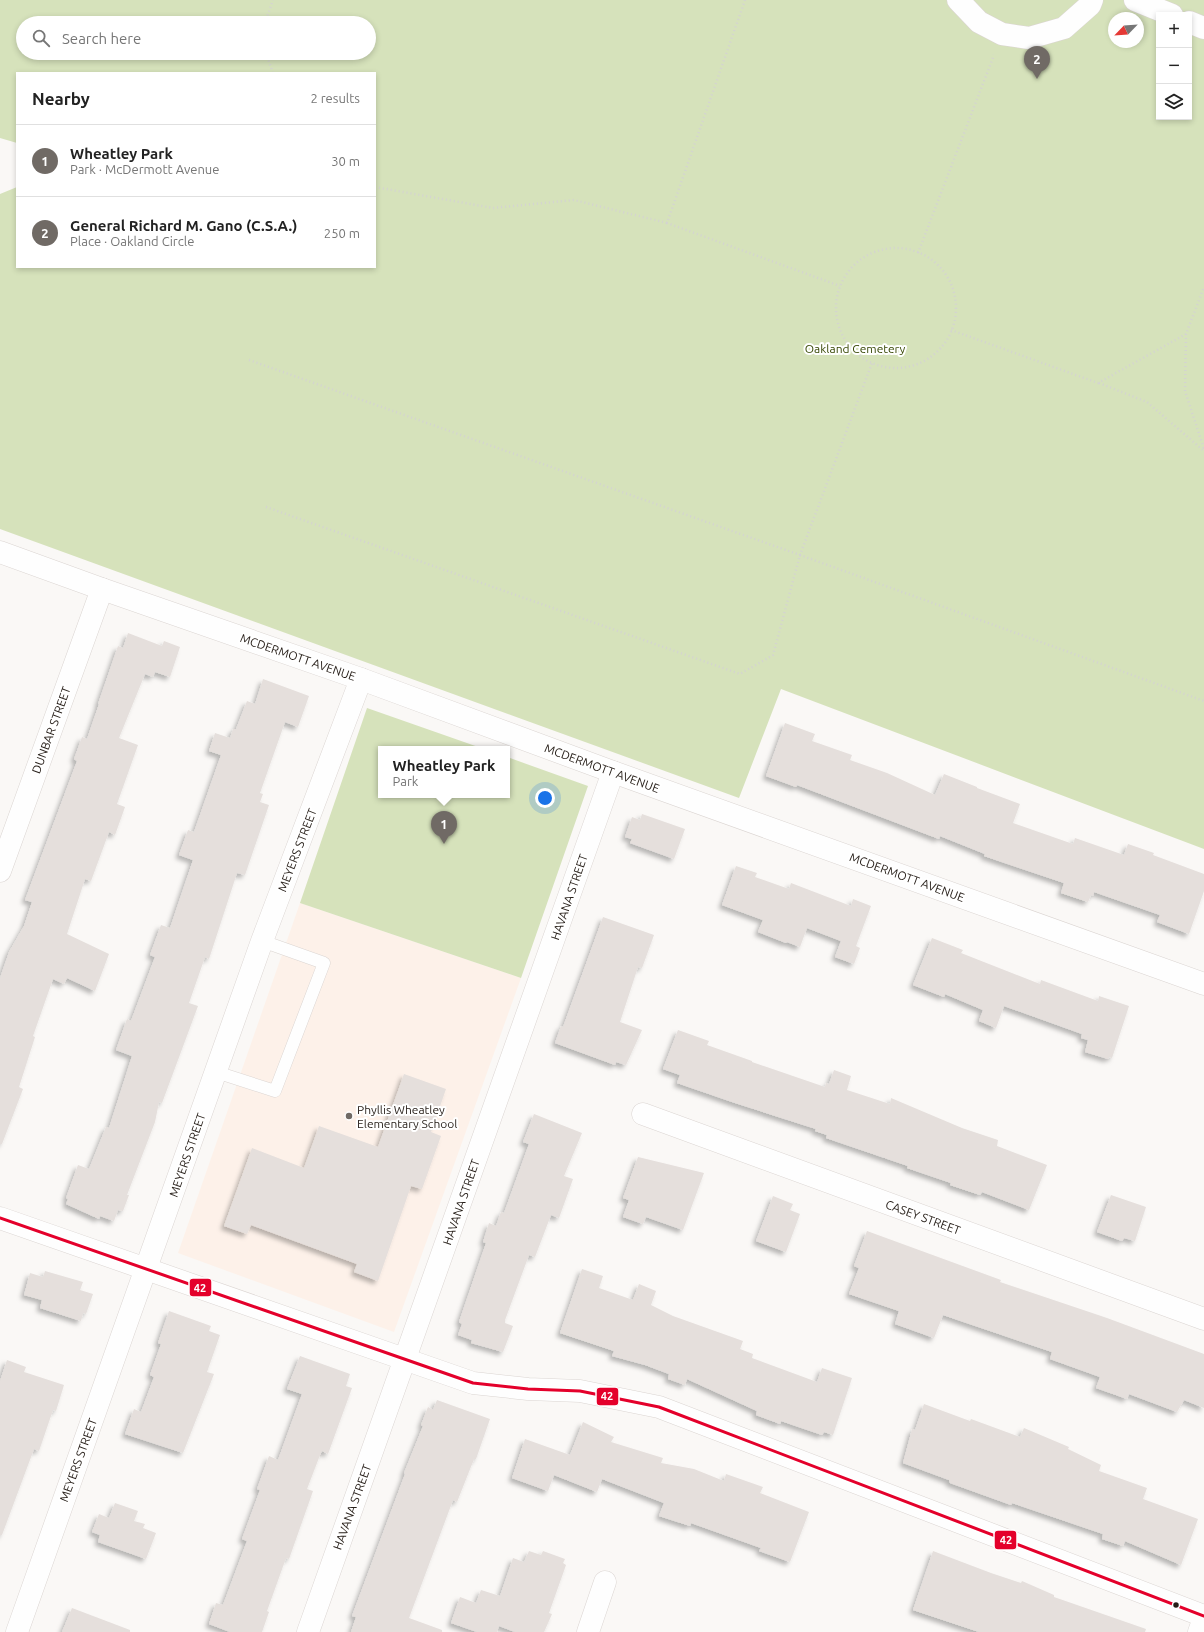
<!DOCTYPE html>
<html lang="en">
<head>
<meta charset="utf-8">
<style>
	body { margin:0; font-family:Ubuntu,sans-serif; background:#f2f2f2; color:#222 }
	.controls { position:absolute; right:12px; top:12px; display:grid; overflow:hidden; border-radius:0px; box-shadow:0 2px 6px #0003 }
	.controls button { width:36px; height:36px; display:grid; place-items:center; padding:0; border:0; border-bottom:1px solid #e0e0e0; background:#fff; color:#222; font:20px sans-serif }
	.compass { position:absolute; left:1108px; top:12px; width:36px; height:36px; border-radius:50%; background:#fff; box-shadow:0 2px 6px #0003; rotate:245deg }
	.you { position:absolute; left:545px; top:798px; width:14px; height:14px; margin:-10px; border:3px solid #fff; border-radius:50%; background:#1a73e8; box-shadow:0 0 0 6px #1a73e833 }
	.badge { display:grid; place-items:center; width:26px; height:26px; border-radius:50%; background:#706a65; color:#fff; font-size:13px; font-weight:700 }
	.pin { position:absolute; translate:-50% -33px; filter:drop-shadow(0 1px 2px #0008) }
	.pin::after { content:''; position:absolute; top:21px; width:14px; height:12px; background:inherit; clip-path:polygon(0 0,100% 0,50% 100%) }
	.popup { position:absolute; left:378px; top:746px; width:132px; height:52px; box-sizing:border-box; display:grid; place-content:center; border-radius:0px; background:#fff; filter:drop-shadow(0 1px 3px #0005); font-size:13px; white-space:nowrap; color:#767676 }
	.popup b { font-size:15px; color:#222 }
	.popup::after { content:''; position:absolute; left:50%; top:100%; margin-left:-8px; border:8px solid transparent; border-top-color:#fff }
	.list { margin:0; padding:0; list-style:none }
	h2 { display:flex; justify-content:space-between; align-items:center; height:52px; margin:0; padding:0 16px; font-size:17px }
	h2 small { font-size:13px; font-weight:400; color:#767676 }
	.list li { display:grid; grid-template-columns:26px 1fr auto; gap:12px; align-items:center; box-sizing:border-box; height:72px; padding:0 16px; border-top:1px solid #e0e0e0 }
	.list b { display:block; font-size:15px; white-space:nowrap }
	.list p { margin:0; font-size:13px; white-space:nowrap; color:#767676 }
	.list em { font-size:13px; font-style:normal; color:#767676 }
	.icon { flex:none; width:22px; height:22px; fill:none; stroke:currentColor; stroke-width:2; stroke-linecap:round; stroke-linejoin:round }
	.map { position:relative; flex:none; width:1204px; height:1632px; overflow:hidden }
	.search { position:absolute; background:#fff; box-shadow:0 2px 6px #0003; left:16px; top:16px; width:360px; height:44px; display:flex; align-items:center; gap:10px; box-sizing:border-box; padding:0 14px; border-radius:22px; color:#767676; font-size:15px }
	.panel { position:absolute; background:#fff; box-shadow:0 2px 6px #0003; left:16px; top:72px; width:360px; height:196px; border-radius:0px }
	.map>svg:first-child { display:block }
	.built { fill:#fdf1e9 }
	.green { fill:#d6e2bb; fill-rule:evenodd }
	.building { fill:#e5dfdc; filter:url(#shadow) }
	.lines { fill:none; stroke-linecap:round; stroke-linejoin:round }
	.lane-casing { stroke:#dbd5d2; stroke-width:13 }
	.street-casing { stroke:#dbd5d2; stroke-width:23 }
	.secondary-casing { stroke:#dbd5d2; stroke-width:23 }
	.path { stroke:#d4d3d2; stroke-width:2.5; stroke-dasharray:1 3; stroke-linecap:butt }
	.lane { stroke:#fefefe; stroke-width:12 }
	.street { stroke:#fefefe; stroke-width:22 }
	.secondary { stroke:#fefefe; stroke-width:22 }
	.bus-1-casing { stroke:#fff; stroke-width:6 }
	.bus-1 { stroke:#e4002b; stroke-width:3 }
	.poi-dot { fill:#706a65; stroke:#fff; stroke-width:1.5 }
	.bus-dot { fill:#251d17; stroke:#fff; stroke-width:1.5 }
	.labels { text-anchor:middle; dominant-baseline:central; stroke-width:4; stroke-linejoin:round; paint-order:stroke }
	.park-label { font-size:12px; fill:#364602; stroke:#fff }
	.street-label { font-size:12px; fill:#251d17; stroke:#fff }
	.poi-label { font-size:12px; fill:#251d17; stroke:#fff; text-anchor:start }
	.line-badge { stroke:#fff; stroke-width:1.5 }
	.badge-label { font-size:11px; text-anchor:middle; font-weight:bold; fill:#fff }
</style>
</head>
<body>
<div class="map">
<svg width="1204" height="1632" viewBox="0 0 1204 1632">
	<defs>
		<filter id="shadow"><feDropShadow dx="-3.5" dy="3.5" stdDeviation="2" flood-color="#0004"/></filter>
	</defs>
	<rect width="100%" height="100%" fill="#faf8f6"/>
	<path class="built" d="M300,903L521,978L394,1332L178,1253Z"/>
	<g class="green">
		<path d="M0,0H1204V849L781,689L739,798L0,529V194L17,187V267H375V73H17V143L0,138ZM1159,15H1189V117H1159ZM1114,18H1138V42H1114ZM23,23H369V53H23Z"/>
		<path d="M367,708L484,749H381V795H507V757L588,786L521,978L300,903Z"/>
	</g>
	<g class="building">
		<path d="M128,633L162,646L164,641L180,647L170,677L155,672L153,677L145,674L119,738L138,745L117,804L125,807L115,835L109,832L91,881L85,879L67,934L109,954L95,991L67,978L64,984L53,979L33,1036L35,1037L19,1087L23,1089L2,1144H0V978L9,952L24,926L32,902L25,900L77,761L74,759L82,737L87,739L99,704H98L118,646L123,648Z"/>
		<path d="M263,679L309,696L298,727L285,722L260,793L263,794L260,802L269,805L245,875L237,873L209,959L205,957L189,1003L198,1006L162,1103L159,1102L155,1122L127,1195H129L123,1211L118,1210L114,1221L100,1216L99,1219L66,1204L68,1199L66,1198L78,1165L89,1169L106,1127L109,1128L132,1056L116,1050L127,1019L131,1021L155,957L150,955L161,925L170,928L193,860L179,855L188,830L194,832L221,755L209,751L215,733L230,738L233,729H236L247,701L255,704Z"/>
		<path d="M785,723L815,734L812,741L852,755L850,760L887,773L935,795L944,774L977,787V788L1020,804L1013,823L1073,844L1075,838L1124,855L1128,844L1154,853L1153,855L1204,874V891L1189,934L1157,922L1160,915L1094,892L1093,896L1091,895L1088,902L1061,893L1064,883L984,856L985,854L940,836L939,839L797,785L796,787L766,776Z"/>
		<path d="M642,814L685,829L674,859L630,843L632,839L625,837L632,817L640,820Z"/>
		<path d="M736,866L757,873L755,877L789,889L791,883L851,906L853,899L871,906L856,946L860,948L854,964L835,957L841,941L807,928L800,947L787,942L786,943L758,932L763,920L722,905Z"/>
		<path d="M603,917L654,935L642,968L638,967L620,1022L642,1030L626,1065L616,1062L615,1065L555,1043L561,1026L563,1027Z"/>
		<path d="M932,938L963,950L961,953L1040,984L1041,980L1098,1001L1099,996L1129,1006L1112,1058L1109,1057L1108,1059L1085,1052L1088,1040L1081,1038L1082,1034L1004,1006L996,1028L979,1021L983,1010L945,994L944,997L913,985Z"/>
		<path d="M678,1030L709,1041L707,1045L752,1061V1062L825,1087L826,1083L829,1084L834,1070L851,1076L847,1090L890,1104L891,1098L962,1128L998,1140L997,1146L1047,1165L1029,1210L982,1192L980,1195L950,1185L951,1183L907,1168L908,1166L826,1138L827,1135L815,1131L816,1129L735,1103L677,1083L680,1075L663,1069Z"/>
		<path d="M404,1074L446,1089L431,1132L441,1136L422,1189L411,1186L378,1281L354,1272L357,1264L251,1225L247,1234L224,1226L252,1148L304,1168L319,1126L378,1147Z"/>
		<path d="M534,1114L582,1133L564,1176L573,1179L559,1218L551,1215L535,1257L529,1255L505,1320V1323L513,1326L503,1352L471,1343L472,1340L458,1335L462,1324L459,1322L486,1243L483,1242L489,1223L496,1226L501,1212L504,1213L529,1144L523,1142Z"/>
		<path d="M638,1157L704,1173L683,1230L646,1217L643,1224L623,1217L629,1200L623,1198Z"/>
		<path d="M1111,1195L1146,1207L1135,1241L1124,1238L1122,1241L1097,1232Z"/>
		<path d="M773,1196L793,1204L790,1210L800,1214L786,1252L756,1241Z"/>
		<path d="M867,1231L1001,1280L1000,1282L1107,1318L1204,1354V1408L1184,1400L1177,1412L1129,1394L1127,1399L1096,1388L1100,1377L1050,1359L1052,1352L943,1315L934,1338L895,1324L899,1311L849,1294L859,1268L854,1266Z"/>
		<path d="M582,1269L603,1276L599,1288L633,1300L639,1284L656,1291L651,1305L673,1316L743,1341L740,1349L753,1354L752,1358L817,1382L822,1368L852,1378L833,1435L824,1432L822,1435L781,1421L780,1424L756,1415L757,1411L687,1379L685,1385L668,1379L669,1374L645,1365L612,1356L614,1351L560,1333Z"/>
		<path d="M45,1271L83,1282L80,1290L93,1294L86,1314L83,1313L81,1321L40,1308L42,1300L24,1295L30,1273L43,1277Z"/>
		<path d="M169,1311L211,1326L209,1331L220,1335L207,1372L214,1374L183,1453L125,1434L134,1409L141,1412L154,1377L150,1375L161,1344L158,1343Z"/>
		<path d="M300,1356L350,1374L346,1386L352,1388L328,1454L322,1451L320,1455L307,1489L313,1491L289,1559L286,1558L267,1611L269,1612L262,1632H230L209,1624L216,1603L223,1605L247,1541L242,1539L260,1490L257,1489L269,1456L278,1460L302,1394L287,1389Z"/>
		<path d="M7,1360L26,1367L24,1372L64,1385L56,1411L53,1410L39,1451L34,1449L2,1535H0V1381Z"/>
		<path d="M437,1400L490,1419L476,1459H474L457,1502L453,1500L409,1618L442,1630V1632H351L356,1617L352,1616L405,1474L404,1473L423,1426L421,1425L428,1407L433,1410Z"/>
		<path d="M924,1404L970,1421L971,1419L1020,1437L1024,1428L1069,1447L1068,1449L1101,1465L1099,1471L1147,1488L1143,1499L1198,1519L1181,1565L1125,1541L1123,1546L1102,1539L1103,1534L1012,1503L1011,1505L950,1483L949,1480L903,1463L912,1429L915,1430Z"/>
		<path d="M583,1422L614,1437L611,1442L663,1458L661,1463L694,1469L724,1481L726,1474L763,1487L760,1493L809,1512L790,1562L759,1551L761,1548L691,1523L690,1526L659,1516L664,1503L602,1479L597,1492L554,1475L548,1491L512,1478L525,1439L570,1455Z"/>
		<path d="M115,1503L138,1511L134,1521L145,1524L143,1528L156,1533L146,1559L98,1542L100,1535L92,1532L99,1514L109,1518Z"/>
		<path d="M529,1551L541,1555L543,1551L565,1559L563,1563L566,1565L549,1613L552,1614L544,1632H515L499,1626L497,1632H477L451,1623L460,1597L476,1603L481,1590L500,1596L513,1558L524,1562Z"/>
		<path d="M933,1551L991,1573L1021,1583L1022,1581L1054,1595V1597L1146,1629L1145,1632H979L913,1610Z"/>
		<path d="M72,1608L130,1630V1632H62Z"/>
	</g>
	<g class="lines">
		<defs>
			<path id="lane" d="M216,1072L275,1091L324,963L262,941"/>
			<g id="street">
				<path d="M958,0L979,22L1002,34L1029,38L1064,28L1090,5L1092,0"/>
				<path d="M1135,0L1172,15"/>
				<path d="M1189,22L1204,28"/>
				<path d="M0,552L102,589L361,679L613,772L1204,984"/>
				<path d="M0,871L102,589"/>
				<path d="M643,1114L1204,1319"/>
				<path d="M0,1218L473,1383L528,1389L580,1391L659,1407L1204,1616"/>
				<path d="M17,1632L262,941L361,679"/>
				<path d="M308,1632L613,772"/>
				<path d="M588,1632L605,1582"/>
			</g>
			<path id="secondary" d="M1199,1632L1204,1618"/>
		</defs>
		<use href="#lane" class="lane-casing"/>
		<use href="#street" class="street-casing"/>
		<use href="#secondary" class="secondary-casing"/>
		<g class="path">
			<path d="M745,0L667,223L840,286"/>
			<path d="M265,23L273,0"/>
			<path d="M266,53L273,73"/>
			<path d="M375,187L493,208L574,200L667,223"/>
			<circle cx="896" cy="308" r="60"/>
			<path d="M918,253L994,55"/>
			<path d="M951,330L1098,383L1186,334L1204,287"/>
			<path d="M1186,334L1185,391L1204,449"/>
			<path d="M249,360L800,555L872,363"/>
			<path d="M1099,383L1147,402L1204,451"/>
			<path d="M266,507L740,674L773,655L800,555L1204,701"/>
		</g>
		<use href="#lane" class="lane"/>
		<use href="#street" class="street"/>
		<use href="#secondary" class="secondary"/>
		<defs>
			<path id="bus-1" d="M0,1218L473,1383L528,1389L580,1391L659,1407L1204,1616"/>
		</defs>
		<use href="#bus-1" class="bus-1-casing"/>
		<use href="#bus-1" class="bus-1"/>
	</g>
	<circle class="poi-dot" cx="349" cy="1116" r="4"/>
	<circle class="bus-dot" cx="1176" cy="1605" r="3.5"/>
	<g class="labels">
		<g class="park-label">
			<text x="855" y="348">Oakland Cemetery</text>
		</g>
		<g class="street-label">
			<text transform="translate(298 657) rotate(19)">MCDERMOTT AVENUE</text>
			<text transform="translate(51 730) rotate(-70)">DUNBAR STREET</text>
			<text transform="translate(602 768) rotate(20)">MCDERMOTT AVENUE</text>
			<text transform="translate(297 850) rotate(-69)">MEYERS STREET</text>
			<text transform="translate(907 877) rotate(20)">MCDERMOTT AVENUE</text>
			<text transform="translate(569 897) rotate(-71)">HAVANA STREET</text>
			<text transform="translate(187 1155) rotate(-71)">MEYERS STREET</text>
			<text transform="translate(461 1202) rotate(-71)">HAVANA STREET</text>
			<text transform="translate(923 1217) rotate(20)">CASEY STREET</text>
			<text transform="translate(78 1460) rotate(-70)">MEYERS STREET</text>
			<text transform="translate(352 1507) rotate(-70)">HAVANA STREET</text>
		</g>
		<g class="poi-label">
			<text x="357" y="1109">Phyllis Wheatley<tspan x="357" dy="14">Elementary School</tspan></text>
		</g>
	</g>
	<g class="line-badge">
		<rect x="189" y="1278" width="23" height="19" rx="4" fill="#e4002b"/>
		<rect x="596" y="1387" width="23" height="19" rx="4" fill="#e4002b"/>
		<rect x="994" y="1530" width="23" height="20" rx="4" fill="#e4002b"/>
	</g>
	<g class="badge-label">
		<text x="200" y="1292">42</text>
		<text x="607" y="1400">42</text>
		<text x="1006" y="1544">42</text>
	</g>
</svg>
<div class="controls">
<button>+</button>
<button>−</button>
<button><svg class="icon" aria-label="layers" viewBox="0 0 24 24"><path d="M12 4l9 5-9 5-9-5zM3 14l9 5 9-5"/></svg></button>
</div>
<svg class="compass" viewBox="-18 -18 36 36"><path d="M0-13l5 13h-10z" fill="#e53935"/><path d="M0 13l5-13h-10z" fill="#767676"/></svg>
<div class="you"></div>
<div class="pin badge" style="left:444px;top:844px">1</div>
<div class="popup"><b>Wheatley Park</b>Park</div>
<div class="pin badge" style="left:1037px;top:79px">2</div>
<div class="search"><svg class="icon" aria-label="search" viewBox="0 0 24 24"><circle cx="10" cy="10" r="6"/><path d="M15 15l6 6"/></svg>Search here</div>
<section class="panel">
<h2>Nearby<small>2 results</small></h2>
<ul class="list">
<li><span class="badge">1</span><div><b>Wheatley Park</b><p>Park · McDermott Avenue</p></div><em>30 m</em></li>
<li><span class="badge">2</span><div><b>General Richard M. Gano (C.S.A.)</b><p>Place · Oakland Circle</p></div><em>250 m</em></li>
</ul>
</section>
</div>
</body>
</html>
